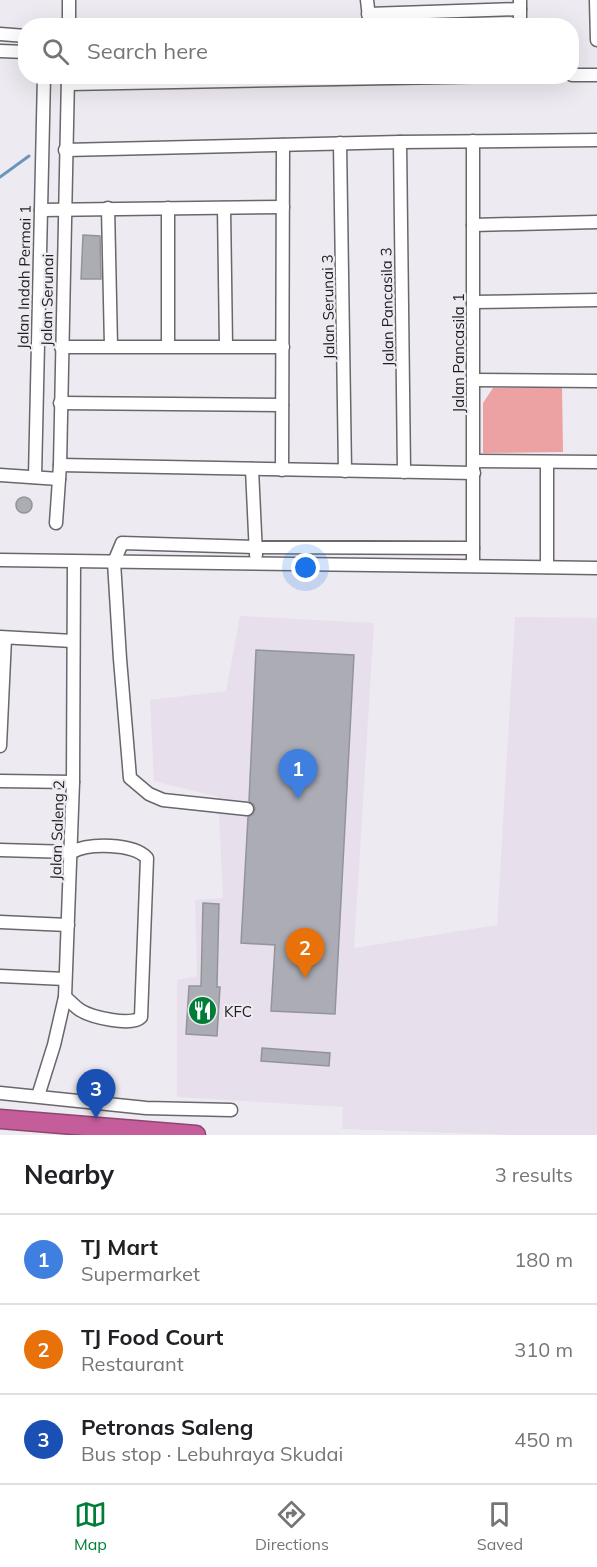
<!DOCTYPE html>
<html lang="en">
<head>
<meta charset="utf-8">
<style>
	body { margin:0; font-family:Mulish,sans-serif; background:#f6f6f6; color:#202124 }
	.you { position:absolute; left:306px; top:568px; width:21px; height:21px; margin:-15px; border:4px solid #fff; border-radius:50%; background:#1a73e8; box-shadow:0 0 0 9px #1a73e833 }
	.badge { display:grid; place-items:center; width:39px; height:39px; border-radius:50%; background:#007e37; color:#fff; font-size:20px; font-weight:700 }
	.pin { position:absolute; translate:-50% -50px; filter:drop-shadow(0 2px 3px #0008) }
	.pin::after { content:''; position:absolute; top:32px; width:21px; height:18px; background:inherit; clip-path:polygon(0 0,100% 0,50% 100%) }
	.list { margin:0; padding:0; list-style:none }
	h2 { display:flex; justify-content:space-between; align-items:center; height:78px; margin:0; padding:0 24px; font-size:26px }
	h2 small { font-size:20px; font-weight:400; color:#757577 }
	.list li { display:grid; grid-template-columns:39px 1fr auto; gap:18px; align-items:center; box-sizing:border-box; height:90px; padding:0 24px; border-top:2px solid #e0e0e0 }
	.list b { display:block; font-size:22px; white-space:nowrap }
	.list p { margin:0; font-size:20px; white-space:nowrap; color:#757577 }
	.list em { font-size:20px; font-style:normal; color:#757577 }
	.icon { flex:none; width:33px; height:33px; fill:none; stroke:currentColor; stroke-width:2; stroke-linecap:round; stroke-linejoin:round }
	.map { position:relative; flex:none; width:597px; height:1135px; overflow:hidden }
	.search { position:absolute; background:#fff; box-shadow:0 6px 24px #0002; left:18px; right:18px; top:18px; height:66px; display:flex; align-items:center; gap:15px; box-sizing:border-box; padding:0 21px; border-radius:24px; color:#757577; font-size:22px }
	.sheet { height:348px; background:#fff }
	nav { display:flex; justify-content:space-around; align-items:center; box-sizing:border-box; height:84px; border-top:2px solid #e0e0e0; background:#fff; font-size:16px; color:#757577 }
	nav a { display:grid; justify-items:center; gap:3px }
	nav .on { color:#007e37 }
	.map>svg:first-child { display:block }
	.built { fill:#e8dfed }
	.green { fill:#eca1a2 }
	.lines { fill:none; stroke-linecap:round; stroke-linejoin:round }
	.stream { stroke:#6c95bb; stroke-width:3 }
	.building { fill:#abacb4; stroke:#93949b; stroke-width:1.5 }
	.minor-casing { stroke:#6a666c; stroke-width:15 }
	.highway-casing { stroke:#8b476f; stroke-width:21 }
	.minor { stroke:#fff; stroke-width:12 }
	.highway { stroke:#c55d9a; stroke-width:18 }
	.labels { text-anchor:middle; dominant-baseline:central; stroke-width:4.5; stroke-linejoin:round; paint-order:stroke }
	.street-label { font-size:15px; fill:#1e1d1f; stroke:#eeeaf1 }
	.poi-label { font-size:15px; fill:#1e1d1f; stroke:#eeeaf1; text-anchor:start }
</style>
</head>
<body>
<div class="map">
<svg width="597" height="1135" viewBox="0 0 597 1135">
	<rect width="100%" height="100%" fill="#eeeaf1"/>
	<path class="built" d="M240,616L374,623L354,948L497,925L515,617L597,618V1135H512L342,1129L343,1107L177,1097V980L197,976L195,900L223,898L218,797L154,781L150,700L226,691Z"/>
	<path class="green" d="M493,388H562L563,452L483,453V403Z"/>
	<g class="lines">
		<path class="stream" d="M0,177L29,156"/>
	</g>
	<g class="building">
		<path d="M83,235L100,236L101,279H81Z"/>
		<circle cx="24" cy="505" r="8"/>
		<path d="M256,650L354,655L335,1014L271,1011L275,945L241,943L248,817L253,814L255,809L254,805L249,801Z"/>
		<path d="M203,903L219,904L217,987H220L217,1036L186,1034L189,986H201Z"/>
		<path d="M262,1048L330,1053L329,1066L261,1061Z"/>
	</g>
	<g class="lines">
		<defs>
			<g id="minor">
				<path d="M69,0V26"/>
				<path d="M367,0L370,26"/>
				<path d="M520,0V26"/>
				<path d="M596,0L597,40"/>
				<path d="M368,14L520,9"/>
				<path d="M0,34L26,36"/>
				<path d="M0,51L26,52"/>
				<path d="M572,75H597"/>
				<path d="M68,84L501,76"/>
				<path d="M400,142L404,472"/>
				<path d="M340,143L345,471"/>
				<path d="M65,150L400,142L597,140"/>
				<path d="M108,208L111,346"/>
				<path d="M168,208V346"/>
				<path d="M224,208L226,346"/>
				<path d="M41,210L283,207"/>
				<path d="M473,225L597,222"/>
				<path d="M473,302L597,300"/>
				<path d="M61,347H283"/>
				<path d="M473,380L597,381"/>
				<path d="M60,403L282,405"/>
				<path d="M474,461L597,462"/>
				<path d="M547,462V567"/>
				<path d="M60,465L474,473"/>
				<path d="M252,469L256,555"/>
				<path d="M282,470L283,145"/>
				<path d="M0,475L59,479"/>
				<path d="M35,477L44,76"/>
				<path d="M56,523L60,465L68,76"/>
				<path d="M0,560L597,568"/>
				<path d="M473,565V141"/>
				<path d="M0,637L73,641"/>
				<path d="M0,746L5,638"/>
				<path d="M0,781L73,782"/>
				<path d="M247,809L163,800L149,794L130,778L120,659L114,562L122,543L255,547L473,548"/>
				<path d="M0,850L72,852C89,843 133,843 147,858L141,1017C132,1027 91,1017 80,1010C75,1007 70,1001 65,997"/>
				<path d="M0,922L68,925"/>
				<path d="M0,976L65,979"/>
				<path d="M0,1093L146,1108L231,1110"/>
				<path d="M38,1096L54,1045L65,997L73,782L74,562"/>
			</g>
			<path id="highway" d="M0,1119L196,1135"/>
		</defs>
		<use href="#minor" class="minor-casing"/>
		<use href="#highway" class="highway-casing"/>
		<use href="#minor" class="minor"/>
		<use href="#highway" class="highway"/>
	</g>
	<defs>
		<symbol id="restaurant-disc" viewBox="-11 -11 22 22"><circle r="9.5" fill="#007e37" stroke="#eeeaf1"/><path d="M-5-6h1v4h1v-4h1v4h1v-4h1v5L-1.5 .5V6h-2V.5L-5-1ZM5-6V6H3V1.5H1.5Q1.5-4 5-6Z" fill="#fff"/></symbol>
	</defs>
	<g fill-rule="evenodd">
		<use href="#restaurant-disc" x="186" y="994" width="33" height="33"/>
	</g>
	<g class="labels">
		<g class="street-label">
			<text transform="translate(24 277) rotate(-89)">Jalan Indah Permai 1</text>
			<text transform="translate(47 300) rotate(-89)">Jalan Serunai</text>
			<text transform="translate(328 307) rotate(-91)">Jalan Serunai 3</text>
			<text transform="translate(387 307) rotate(-91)">Jalan Pancasila 3</text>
			<text transform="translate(458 353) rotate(-90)">Jalan Pancasila 1</text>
			<text transform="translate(57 830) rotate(-88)">Jalan Saleng 2</text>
		</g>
		<g class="poi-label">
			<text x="224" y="1011">KFC</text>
		</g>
	</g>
</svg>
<div class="you"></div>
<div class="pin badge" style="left:298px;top:799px;background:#3f7fe0">1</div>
<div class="pin badge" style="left:305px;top:978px;background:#e8710a">2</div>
<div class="pin badge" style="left:96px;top:1119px;background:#1a4fb4">3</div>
<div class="search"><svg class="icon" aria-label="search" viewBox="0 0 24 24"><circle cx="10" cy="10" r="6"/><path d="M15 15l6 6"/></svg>Search here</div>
</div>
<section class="sheet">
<h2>Nearby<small>3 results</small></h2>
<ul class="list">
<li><span class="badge" style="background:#3f7fe0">1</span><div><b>TJ Mart</b><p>Supermarket</p></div><em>180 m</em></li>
<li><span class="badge" style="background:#e8710a">2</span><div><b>TJ Food Court</b><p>Restaurant</p></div><em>310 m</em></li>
<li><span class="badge" style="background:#1a4fb4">3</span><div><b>Petronas Saleng</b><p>Bus stop · Lebuhraya Skudai</p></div><em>450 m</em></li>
</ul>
</section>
<nav>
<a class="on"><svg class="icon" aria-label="map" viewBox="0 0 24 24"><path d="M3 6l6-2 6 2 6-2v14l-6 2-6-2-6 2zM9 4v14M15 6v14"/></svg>Map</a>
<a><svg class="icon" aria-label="directions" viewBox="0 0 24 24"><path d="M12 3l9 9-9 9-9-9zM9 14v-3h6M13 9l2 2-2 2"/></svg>Directions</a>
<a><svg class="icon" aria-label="saved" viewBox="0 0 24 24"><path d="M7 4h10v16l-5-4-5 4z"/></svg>Saved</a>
</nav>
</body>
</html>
